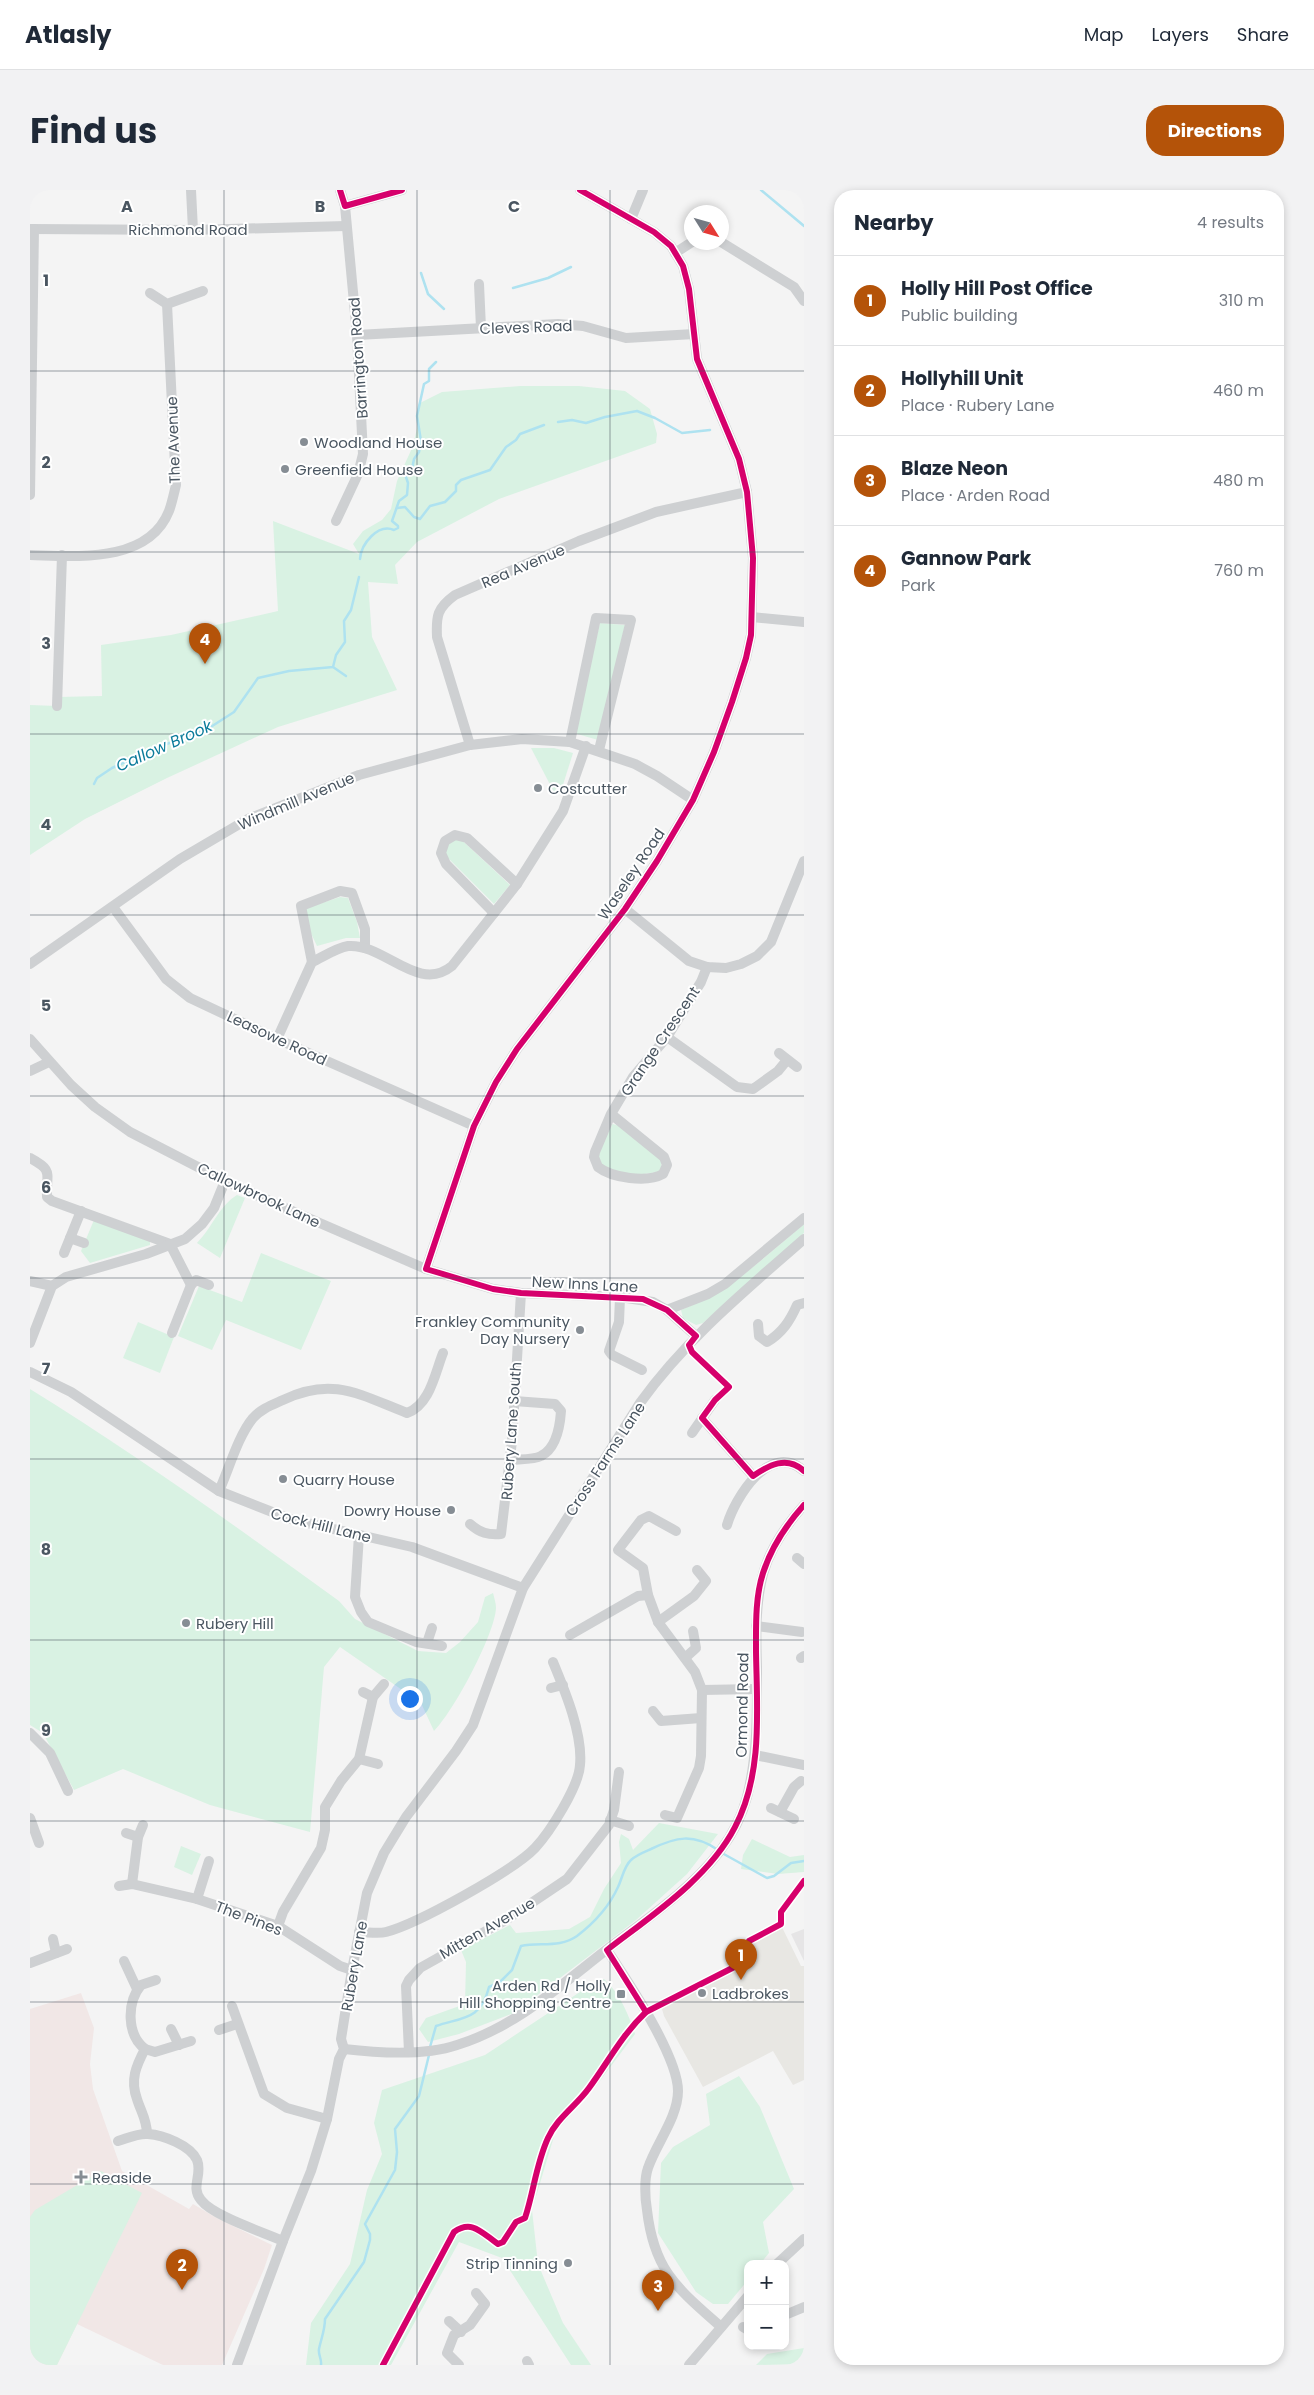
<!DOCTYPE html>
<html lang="en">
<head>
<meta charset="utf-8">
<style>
	body { margin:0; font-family:Poppins,sans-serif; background:#f2f2f3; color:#1f2937 }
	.controls { position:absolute; right:15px; bottom:15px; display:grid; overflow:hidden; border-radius:10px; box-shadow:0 2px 8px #0003 }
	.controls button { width:45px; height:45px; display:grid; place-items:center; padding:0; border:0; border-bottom:1px solid #e0e1e3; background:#fff; color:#1f2937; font:25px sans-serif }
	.compass { position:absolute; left:654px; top:15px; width:45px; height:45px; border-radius:50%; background:#fff; box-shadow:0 2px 8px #0003; rotate:127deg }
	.you { position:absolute; left:379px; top:1508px; width:18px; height:18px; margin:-12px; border:4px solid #fff; border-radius:50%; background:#1a73e8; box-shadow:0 0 0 8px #1a73e833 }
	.badge { display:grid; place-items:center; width:32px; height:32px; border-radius:50%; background:#b45309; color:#fff; font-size:16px; font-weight:700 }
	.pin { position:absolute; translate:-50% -41px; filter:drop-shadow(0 1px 2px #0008) }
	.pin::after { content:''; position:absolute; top:26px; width:18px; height:15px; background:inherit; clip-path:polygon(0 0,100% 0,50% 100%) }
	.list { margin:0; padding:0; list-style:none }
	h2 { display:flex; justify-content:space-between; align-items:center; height:65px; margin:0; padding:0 20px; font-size:21px }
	h2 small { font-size:16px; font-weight:400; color:#747a83 }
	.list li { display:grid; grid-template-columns:32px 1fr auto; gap:15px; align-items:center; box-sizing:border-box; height:90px; padding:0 20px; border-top:1px solid #e0e1e3 }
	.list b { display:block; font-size:19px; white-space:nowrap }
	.list p { margin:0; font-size:16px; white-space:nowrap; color:#747a83 }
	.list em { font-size:16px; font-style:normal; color:#747a83 }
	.map { position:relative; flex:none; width:774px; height:2175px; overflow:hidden; border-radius:20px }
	header { display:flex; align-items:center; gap:30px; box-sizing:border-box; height:70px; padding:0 25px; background:#fff; border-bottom:1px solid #e0e1e3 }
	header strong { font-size:24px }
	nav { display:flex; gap:28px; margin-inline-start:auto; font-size:18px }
	.intro { display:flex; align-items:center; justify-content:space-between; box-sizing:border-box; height:120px; padding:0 30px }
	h1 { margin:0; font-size:35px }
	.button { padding:12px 22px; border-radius:20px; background:#b45309; color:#fff; font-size:18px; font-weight:700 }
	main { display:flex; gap:30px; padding:0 30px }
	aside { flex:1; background:#fff; border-radius:20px; box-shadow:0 2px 8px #0003 }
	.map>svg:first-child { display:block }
	.commercial { fill:#e8e7e3 }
	.education { fill:#e6e5e6 }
	.medical { fill:#f1e7e6 }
	.green { fill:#d9f2e3 }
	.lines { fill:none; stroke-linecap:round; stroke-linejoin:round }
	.stream { stroke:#aee2f0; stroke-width:2.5 }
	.minor { stroke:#ced0d2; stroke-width:10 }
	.cycleway-casing { stroke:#fff; stroke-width:9 }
	.cycleway { stroke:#d6006c; stroke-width:6 }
	.grid { fill:none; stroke:#4a5661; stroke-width:1; stroke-opacity:0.55 }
	.poi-dot { fill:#868d94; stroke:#fff; stroke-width:2 }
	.labels { text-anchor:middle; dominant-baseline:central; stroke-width:4; stroke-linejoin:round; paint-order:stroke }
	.street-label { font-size:15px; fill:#4a5661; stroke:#fff }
	.poi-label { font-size:15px; fill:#4a5661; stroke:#fff; text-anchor:start }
	.water-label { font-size:16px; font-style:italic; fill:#0c7c9b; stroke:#fff }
	.grid-label { font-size:16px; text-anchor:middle; font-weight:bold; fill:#4a5661; stroke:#fff; stroke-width:4; stroke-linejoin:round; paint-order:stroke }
</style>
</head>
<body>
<header>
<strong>Atlasly</strong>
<nav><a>Map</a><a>Layers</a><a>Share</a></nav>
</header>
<div class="intro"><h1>Find us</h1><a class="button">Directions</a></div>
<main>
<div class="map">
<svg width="774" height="2175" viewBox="0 0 774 2175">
	<rect width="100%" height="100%" fill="#f4f4f4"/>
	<path class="commercial" d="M749,1731L771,1776H774V1890L763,1895L743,1861L673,1897L634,1826L630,1812L714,1769L710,1760L716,1749Z"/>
	<path class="education" d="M774,1739V1771L761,1744Z"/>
	<path class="medical" d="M51,1803L64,1838L60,1874L63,1899L92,1981L159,2019L163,2014L185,2027L242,2055L234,2079L192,2175H133L47,2134L27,2175H0V1819Z"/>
	<g class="green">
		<path d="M490,196H549L595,201L620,219L627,244L626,253L469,309L387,352L365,375L368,394L338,392L342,447L367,500L248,537L137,588L55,629L0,665V515L27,516L28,507L72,506L71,455L141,445L248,421L243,331L329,364L323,354L333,341L352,330L361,319L367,291L383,256L388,234V214L412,202Z"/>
		<path d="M570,433L595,435L568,550L544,543Z"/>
		<path d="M501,558H524L543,563L532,598L526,606Z"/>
		<path d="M423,649H430L435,653L480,695L464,714L414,664L416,656Z"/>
		<path d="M310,707L318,708L327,732L330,748H316L287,756L278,737L274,719Z"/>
		<path d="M582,934C596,935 619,962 632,970L631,981C611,986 593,986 573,978L568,966Z"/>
		<path d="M207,1005L215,1008L190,1068L167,1053C182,1038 189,1016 207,1005Z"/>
		<path d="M64,1030L120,1050V1055L60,1073L51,1061Z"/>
		<path d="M774,1034V1043L673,1133L666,1135L653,1128L651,1120C699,1101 735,1067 774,1034Z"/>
		<path d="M231,1063L301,1091L271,1160L196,1130L182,1160L148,1146L169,1096L212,1112Z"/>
		<path d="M108,1132L144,1147L130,1183L93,1168Z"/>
		<path d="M0,1199C108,1266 207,1337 309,1411L325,1429L388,1461L416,1463L430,1452L448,1432L455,1407L463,1403C464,1407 466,1413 466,1418C465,1444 423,1523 404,1541L391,1513L310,1457L294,1477L280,1642L180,1615L93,1579L44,1600L13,1543L0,1535Z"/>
		<path d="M629,1633L688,1644L657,1684L606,1730L484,1823L429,1844L398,1852L389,1839L396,1828L435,1814L436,1772L431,1760L480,1735L486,1743L539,1739L560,1727L574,1699L591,1673L589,1652L591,1644L599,1649L603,1660Z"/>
		<path d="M722,1649L760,1667L774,1665V1682L748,1684L711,1679L713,1665Z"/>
		<path d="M151,1656L171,1664L162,1685L144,1677Z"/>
		<path d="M574,1789C589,1802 599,1825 605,1844L566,1896L525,1943L502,2020L508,2074L533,2133L561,2175H541L472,2068L429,2052L361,2175H276L281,2133L320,2074L337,2000L352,1964L344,1933L352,1900L455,1865L568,1790Z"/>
		<path d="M709,1886L730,1917L764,1999L733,2032L739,2063L730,2074H718V2090L698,2114H683L666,2102L628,2043L631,1973L643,1957L680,1935L676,1904Z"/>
		<path d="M71,1981L112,2003L27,2175H0V2027L5,2020Z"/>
		<path d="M774,2158V2174L726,2175L737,2164Z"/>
	</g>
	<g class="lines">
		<g class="stream">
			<path d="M731,0L774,36"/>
			<path d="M391,83L398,104L414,119"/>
			<path d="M483,98L518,88L541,77"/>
			<path d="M528,232L542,230L556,233L575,227L607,221L625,228L652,243L680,240"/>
			<path d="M367,318L375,317L384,327L390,329L400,316L415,312L426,301V295L431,290L460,280L476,257L486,250L490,244L514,235"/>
			<path d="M330,369C331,354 348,333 364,340L368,338V336L362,331L369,311L377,305L378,293L375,284L382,279L384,269L389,262L391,251L387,226L394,194L399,191V179L406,172"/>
			<path d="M303,477L316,486"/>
			<path d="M64,594L67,588L82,578L131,556L176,540L204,522L228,488L259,481L303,477L306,465L315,452L314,431L321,420L329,387"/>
			<path d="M692,1663L737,1688L744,1686L761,1673L774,1671"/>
			<path d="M400,1857L406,1836C433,1827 451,1830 459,1797L470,1792L482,1780L491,1756C510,1752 530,1758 547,1746C564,1733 579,1717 588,1697C592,1689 594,1676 601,1670C606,1665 614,1662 621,1659C646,1647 663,1643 688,1660"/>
			<path d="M291,2175C292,2169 288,2165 289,2159C291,2149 295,2140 295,2129L334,2072L340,2050V2044L335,2034L365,1980L367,1962L365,1939L389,1906L399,1865"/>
		</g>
		<g class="minor">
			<path d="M161,0L163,40"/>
			<path d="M315,16L372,0"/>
			<path d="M601,29L613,0"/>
			<path d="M0,39L163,40L316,36"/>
			<path d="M691,52L764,97L774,111"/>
			<path d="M645,63L662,52"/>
			<path d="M449,94L451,138"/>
			<path d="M120,103L137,114L173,101"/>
			<path d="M327,145L528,134L553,136L596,148L664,144"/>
			<path d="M0,305L4,39"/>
			<path d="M306,331L328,284L333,264L327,145L315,16L310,0"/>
			<path d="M0,365C45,366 118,374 139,321C142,313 144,303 146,295L137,114"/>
			<path d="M722,427L774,432"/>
			<path d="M27,516L32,365"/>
			<path d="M540,552L566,428L601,430L569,560"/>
			<path d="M440,555L407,447C406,426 407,418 425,405L549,351L626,322L717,302"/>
			<path d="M83,717L136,789L160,808L247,849L444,936"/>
			<path d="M595,719L659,771L677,777L696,778L711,774L727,766L741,752L774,671"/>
			<path d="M464,723L416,674L411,663L415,651L425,645L437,648L487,694"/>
			<path d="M282,772L271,716L310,701L322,703L335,739V758"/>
			<path d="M0,774L150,669L218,629L329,585L440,555L492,549L540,552L605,574L627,586L663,610"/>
			<path d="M637,847L707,897L723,899L748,881L757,870"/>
			<path d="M0,849L41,895L65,917L100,942L195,991L269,1024L396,1079L463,1099L491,1103L590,1107L623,1112L637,1120L666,1146"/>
			<path d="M247,849L282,772C293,767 306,758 318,756C354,753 388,804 422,776L487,694L533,621L556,556"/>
			<path d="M749,863L767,877"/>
			<path d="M0,881L19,872"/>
			<path d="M581,924L634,967L637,975L633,984C617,993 582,988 568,977L564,967L565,962L581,924L603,887L637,847L671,792L677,777"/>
			<path d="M0,968C24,981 16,982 17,1007L22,1011L140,1054L161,1095L166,1090L179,1095"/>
			<path d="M40,1048L54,1053"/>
			<path d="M34,1063L51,1021"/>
			<path d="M396,1079L444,936L466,892L487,859L595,719L627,671L663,610L684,562L702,512L716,468L721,445L723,368L717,302L709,269L667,169L659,99L653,76L641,56L624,42L550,0"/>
			<path d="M0,1091L22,1096"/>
			<path d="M590,1107L589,1132L579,1161L582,1165L612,1180"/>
			<path d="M637,1120L678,1104L695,1094L774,1028"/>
			<path d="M728,1134L729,1146L737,1152C752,1143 760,1131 767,1115L774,1113"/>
			<path d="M142,1143L161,1095"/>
			<path d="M0,1153L22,1096L36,1087L116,1064L155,1049L172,1034L184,1018L195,991"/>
			<path d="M0,1182L41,1202L189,1301L260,1329L382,1357L493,1398"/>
			<path d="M672,1228L723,1286"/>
			<path d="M662,1243L685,1210"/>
			<path d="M480,1270C488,1269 504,1270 511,1266C527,1258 530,1236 531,1221L525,1214L484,1211"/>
			<path d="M189,1301C199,1279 208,1246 223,1228C231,1219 242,1215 253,1210C303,1186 330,1205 377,1223C400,1215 405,1183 413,1163"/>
			<path d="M440,1334C450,1343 458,1345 471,1344L482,1251L491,1103"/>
			<path d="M697,1335C705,1308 740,1250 774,1281"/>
			<path d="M646,1341L619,1326L611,1330L588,1360L613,1378L618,1405L628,1432L665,1482L672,1500L727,1499"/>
			<path d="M329,1345L325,1407L331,1422L338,1432L386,1452L412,1456"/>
			<path d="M767,1368L774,1374"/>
			<path d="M628,1432L664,1406L676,1391L667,1380"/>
			<path d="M726,1436L772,1442"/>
			<path d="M540,1445L608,1406L618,1405"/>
			<path d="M397,1453L402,1438"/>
			<path d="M656,1467L666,1458L663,1441"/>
			<path d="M771,1468L774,1466"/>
			<path d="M521,1498L533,1495"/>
			<path d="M333,1502L343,1507"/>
			<path d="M623,1521L631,1531L671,1528"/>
			<path d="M0,1543L20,1563L38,1601"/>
			<path d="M725,1565L774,1575"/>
			<path d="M329,1569L348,1574"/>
			<path d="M741,1618L764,1629"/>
			<path d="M750,1622L764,1597L771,1591"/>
			<path d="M635,1625L647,1628L669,1578L671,1566L672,1500"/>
			<path d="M0,1628L9,1653"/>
			<path d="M580,1630L599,1636"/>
			<path d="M96,1643L108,1647"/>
			<path d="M102,1694L108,1647L113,1635"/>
			<path d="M89,1696L102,1694L167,1709L248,1736L310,1776L322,1780"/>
			<path d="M167,1709L179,1671"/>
			<path d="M248,1736L253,1722L291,1658L295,1640V1617L311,1591L329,1569L343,1507L354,1494"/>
			<path d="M329,1742C338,1742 348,1744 356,1742C387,1734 483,1681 505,1658C520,1642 549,1596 550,1575C553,1544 535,1501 523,1472"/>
			<path d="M23,1749L26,1763"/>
			<path d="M577,1760C597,1790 648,1866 648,1901C648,1927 626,1954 618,1978C614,1989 615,2008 617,2020C624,2081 647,2098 691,2137"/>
			<path d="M94,1771L107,1799"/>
			<path d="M0,1773L37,1759"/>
			<path d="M202,1816L234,1904L257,1918L297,1929"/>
			<path d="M141,1839L149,1855"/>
			<path d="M189,1840L207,1834"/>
			<path d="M115,1859C96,1844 97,1812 111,1795L126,1790"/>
			<path d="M314,1859C348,1863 395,1866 427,1855C486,1837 532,1794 580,1757C618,1728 661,1699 690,1661C702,1645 712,1626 717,1607C728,1564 727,1521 727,1477C726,1446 725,1415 733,1384C740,1359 757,1334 774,1315"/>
			<path d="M379,1862L376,1796L379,1790L390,1778L479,1728L537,1689L579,1635L584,1620L589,1582"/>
			<path d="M117,1944C117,1930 111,1922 107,1909C100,1890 106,1876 115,1859L125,1862L161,1851"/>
			<path d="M88,1951C98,1948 108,1943 118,1944C133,1945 160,1955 167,1970C173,1984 160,1997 171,2010C183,2026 233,2042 253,2051"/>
			<path d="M747,2074L774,2049"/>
			<path d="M755,2125L774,2117"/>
			<path d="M419,2131L431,2142"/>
			<path d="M713,2137L718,2140"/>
			<path d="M497,2171L499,2175"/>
			<path d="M207,2175L253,2051L281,1981L297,1929L309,1869L314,1859L311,1849L322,1780L337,1703L354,1663L376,1627L426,1561L443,1535L493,1398L610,1213C656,1149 716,1100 774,1049"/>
			<path d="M429,2175L417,2163L424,2145L440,2135L455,2114L446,2103"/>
			<path d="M659,2175L718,2106"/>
		</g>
		<defs>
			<g id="cycleway">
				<path d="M310,0L315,16L372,0"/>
				<path d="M550,0L624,42L641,56L653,76L659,99L667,169L709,269L717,302L723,368L721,445L716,468L702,512L684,562L663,610L627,671L595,719L487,859L466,892L444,936L396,1079L463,1099L491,1103L613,1109L637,1120L666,1146L659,1155L662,1162L699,1197L685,1210L672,1228L723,1286C739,1275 757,1265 774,1281"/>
				<path d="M616,1822L577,1760C621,1726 679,1688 705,1637C733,1584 727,1520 726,1462C726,1436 725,1408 733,1383C741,1358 757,1334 774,1315"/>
				<path d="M353,2175L424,2042C442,2029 452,2043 468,2054L473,2052L486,2032L495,2028C504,2001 506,1974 518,1948C527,1928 546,1916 559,1898C578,1872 592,1845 616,1822L718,1770L714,1760L719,1751L751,1734V1722L774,1691"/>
			</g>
		</defs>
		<use href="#cycleway" class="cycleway-casing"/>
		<use href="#cycleway" class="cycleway"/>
	</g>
	<path class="grid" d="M194,0V2175M387,0V2175M580,0V2175M0,181H774M0,362H774M0,544H774M0,725H774M0,906H774M0,1088H774M0,1269H774M0,1450H774M0,1631H774M0,1812H774M0,1994H774"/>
	<g class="poi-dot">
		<circle cx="274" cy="252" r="5"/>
		<circle cx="255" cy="279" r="5"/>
		<circle cx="508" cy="598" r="5"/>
		<circle cx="550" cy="1140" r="5"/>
		<circle cx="253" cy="1289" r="5"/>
		<circle cx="421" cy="1320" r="5"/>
		<circle cx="156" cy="1433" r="5"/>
		<circle cx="672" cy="1803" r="5"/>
		<rect x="586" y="1799" width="10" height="10" rx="2.5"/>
		<path d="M48.5 1979.5h5v5h5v5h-5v5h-5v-5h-5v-5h5z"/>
		<circle cx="538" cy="2073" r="5"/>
	</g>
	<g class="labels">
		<g class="street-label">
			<text x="158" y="39">Richmond Road</text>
			<text transform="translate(496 137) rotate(-2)">Cleves Road</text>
			<text transform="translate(328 168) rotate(-94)">Barrington Road</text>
			<text transform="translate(143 250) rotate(-92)">The Avenue</text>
			<text transform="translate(493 376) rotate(-23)">Rea Avenue</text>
			<text transform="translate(266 611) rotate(-23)">Windmill Avenue</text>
			<text transform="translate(601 684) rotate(-56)">Waseley Road</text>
			<text transform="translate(247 848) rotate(25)">Leasowe Road</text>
			<text transform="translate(630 851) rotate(-56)">Grange Crescent</text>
			<text transform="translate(229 1005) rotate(25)">Callowbrook Lane</text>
			<text transform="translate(555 1094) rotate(3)">New Inns Lane</text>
			<text transform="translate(481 1241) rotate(-86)">Rubery Lane South</text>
			<text transform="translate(575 1269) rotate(-57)">Cross Farms Lane</text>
			<text transform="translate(291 1335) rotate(14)">Cock Hill Lane</text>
			<text transform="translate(712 1515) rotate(-89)">Ormond Road</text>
			<text transform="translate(219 1728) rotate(21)">The Pines</text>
			<text transform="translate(457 1738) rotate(-30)">Mitten Avenue</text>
			<text transform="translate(324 1776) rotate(-80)">Rubery Lane</text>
		</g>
		<g class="poi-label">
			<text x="284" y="252">Woodland House</text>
			<text x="265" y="279">Greenfield House</text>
			<text x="518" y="598">Costcutter</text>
			<text x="540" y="1131" text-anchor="end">Frankley Community<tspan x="540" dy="17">Day Nursery</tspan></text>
			<text x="263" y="1289">Quarry House</text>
			<text x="411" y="1320" text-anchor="end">Dowry House</text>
			<text x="166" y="1433">Rubery Hill</text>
			<text x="581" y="1795" text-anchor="end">Arden Rd / Holly<tspan x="581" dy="17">Hill Shopping Centre</tspan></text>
			<text x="682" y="1803">Ladbrokes</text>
			<text x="62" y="1987">Reaside</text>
			<text x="528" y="2073" text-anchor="end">Strip Tinning</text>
		</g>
		<g class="water-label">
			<text transform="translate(134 556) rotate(-24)">Callow Brook</text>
		</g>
	</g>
	<g class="grid-label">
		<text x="97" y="22">A</text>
		<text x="290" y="22">B</text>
		<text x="484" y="22">C</text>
		<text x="16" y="96">1</text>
		<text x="16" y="278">2</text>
		<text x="16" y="459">3</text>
		<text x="16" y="640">4</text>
		<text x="16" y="821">5</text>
		<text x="16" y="1003">6</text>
		<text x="16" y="1184">7</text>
		<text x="16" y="1365">8</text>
		<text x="16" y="1546">9</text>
	</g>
</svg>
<div class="controls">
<button>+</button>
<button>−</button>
</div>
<svg class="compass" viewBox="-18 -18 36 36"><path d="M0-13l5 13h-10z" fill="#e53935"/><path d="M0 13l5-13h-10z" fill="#747a83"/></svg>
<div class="you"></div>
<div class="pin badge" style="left:711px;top:1790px">1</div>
<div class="pin badge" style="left:152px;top:2100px">2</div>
<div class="pin badge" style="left:628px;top:2121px">3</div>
<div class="pin badge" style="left:175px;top:474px">4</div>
</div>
<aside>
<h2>Nearby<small>4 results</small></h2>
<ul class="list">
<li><span class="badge">1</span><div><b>Holly Hill Post Office</b><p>Public building</p></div><em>310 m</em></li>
<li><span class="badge">2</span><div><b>Hollyhill Unit</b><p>Place · Rubery Lane</p></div><em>460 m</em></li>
<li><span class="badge">3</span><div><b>Blaze Neon</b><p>Place · Arden Road</p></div><em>480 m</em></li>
<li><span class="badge">4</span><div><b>Gannow Park</b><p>Park</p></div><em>760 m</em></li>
</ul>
</aside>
</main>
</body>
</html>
